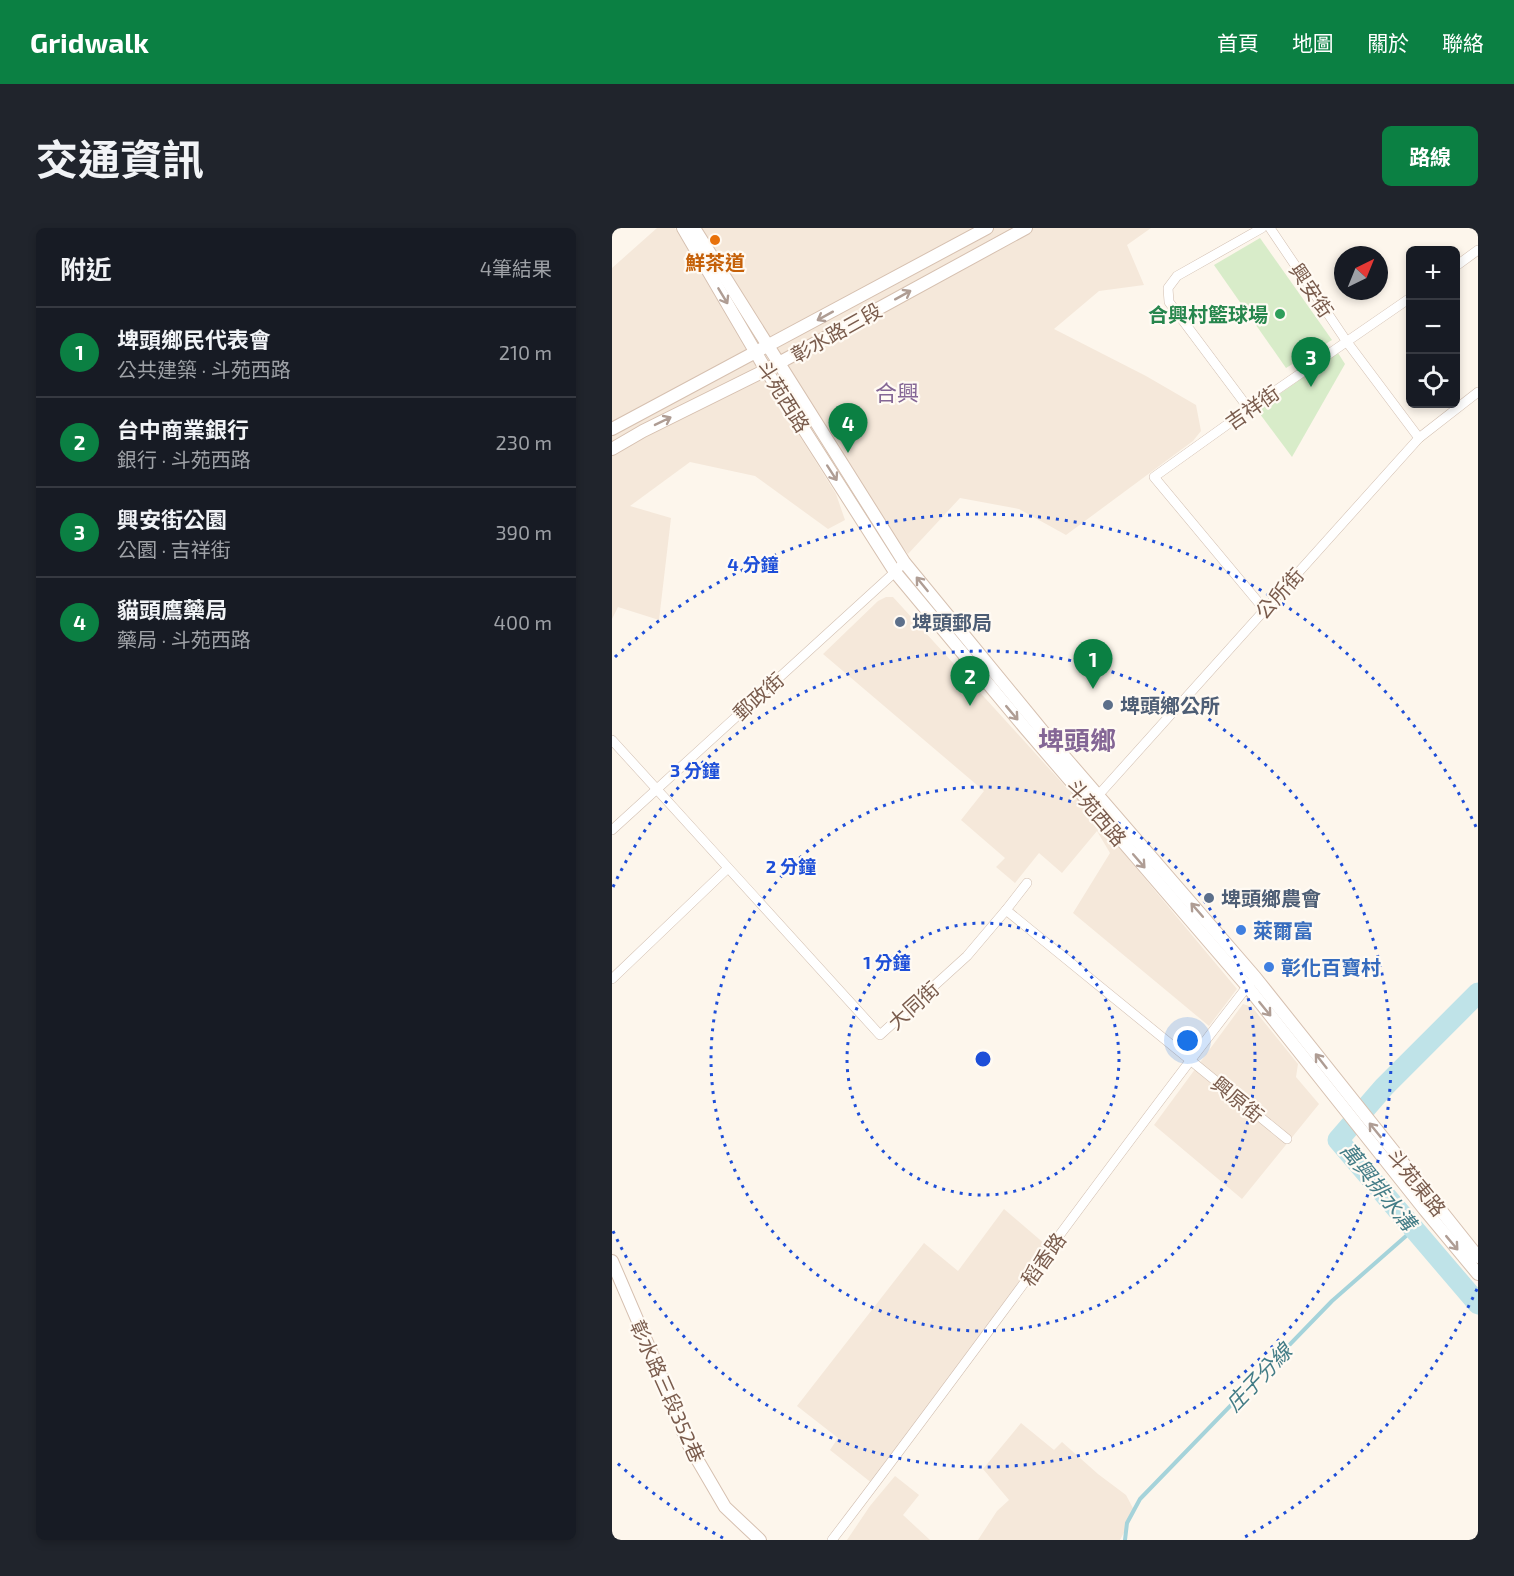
<!DOCTYPE html>
<html lang="zh-TW">
<head>
<meta charset="utf-8">
<style>
	body { margin:0; font-family:"Exo 2","Noto Sans TC",sans-serif; background:#20242c; color:#f1f3f6 }
	.controls { position:absolute; right:18px; top:18px; display:grid; overflow:hidden; border-radius:9px; box-shadow:0 3px 9px #0003 }
	.controls button { width:54px; height:54px; display:grid; place-items:center; padding:0; border:0; border-bottom:2px solid #363941; background:#171b24; color:#f1f3f6; font:30px sans-serif }
	.compass { position:absolute; left:722px; top:18px; width:54px; height:54px; border-radius:50%; background:#171b24; box-shadow:0 3px 9px #0003; rotate:43deg }
	.you { position:absolute; left:576px; top:813px; width:21px; height:21px; margin:-15px; border:4px solid #fff; border-radius:50%; background:#1a73e8; box-shadow:0 0 0 9px #1a73e833 }
	.badge { display:grid; place-items:center; width:39px; height:39px; border-radius:50%; background:#0b8043; color:#fff; font-size:20px; font-weight:700 }
	.pin { position:absolute; translate:-50% -50px; filter:drop-shadow(0 2px 3px #0008) }
	.pin::after { content:''; position:absolute; top:32px; width:21px; height:18px; background:inherit; clip-path:polygon(0 0,100% 0,50% 100%) }
	.list { margin:0; padding:0; list-style:none }
	h2 { display:flex; justify-content:space-between; align-items:center; height:78px; margin:0; padding:0 24px; font-size:26px }
	h2 small { font-size:20px; font-weight:400; color:#9ea1a6 }
	.list li { display:grid; grid-template-columns:39px 1fr auto; gap:18px; align-items:center; box-sizing:border-box; height:90px; padding:0 24px; border-top:2px solid #363941 }
	.list b { display:block; font-size:22px; white-space:nowrap }
	.list p { margin:0; font-size:20px; white-space:nowrap; color:#9ea1a6 }
	.list em { font-size:20px; font-style:normal; color:#9ea1a6 }
	.icon { flex:none; width:33px; height:33px; fill:none; stroke:currentColor; stroke-width:2; stroke-linecap:round; stroke-linejoin:round }
	.map { position:relative; flex:none; width:866px; height:1312px; overflow:hidden; border-radius:9px }
	header { display:flex; align-items:center; gap:36px; box-sizing:border-box; height:84px; padding:0 30px; background:#0b8043; color:#fff }
	header strong { font-size:28px }
	nav { display:flex; gap:33px; margin-inline-start:auto; font-size:21px }
	.intro { display:flex; align-items:center; justify-content:space-between; box-sizing:border-box; height:144px; padding:0 36px }
	h1 { margin:0; font-size:42px }
	.button { padding:15px 27px; border-radius:9px; background:#0b8043; color:#fff; font-size:21px; font-weight:700 }
	main { display:flex; gap:36px; padding:0 36px }
	aside { flex:1; background:#171b24; border-radius:9px; box-shadow:0 3px 9px #0003 }
	.map>svg:first-child { display:block }
	.residential { fill:#f5e8da }
	.green { fill:#d8ecc9 }
	.lines { fill:none; stroke-linecap:round; stroke-linejoin:round }
	.stream { stroke:#a5d3da; stroke-width:4 }
	.river { stroke:#bfe3e8; stroke-width:21 }
	.street-casing { stroke:#d1beb0; stroke-width:10 }
	.secondary-casing { stroke:#d6c0b0; stroke-width:14 }
	.street { stroke:#fff; stroke-width:9 }
	.secondary { stroke:#fff; stroke-width:12 }
	.oneway { stroke:#af9d94 }
	.ring { fill:none; stroke:#1d4ed8; stroke-width:3; stroke-dasharray:3 6 }
	.food-dot { fill:#e8710a; stroke:#fffaf3; stroke-width:2 }
	.leisure-dot { fill:#2e9e5b; stroke:#fffaf3; stroke-width:2 }
	.service-dot { fill:#5c6f8a; stroke:#fffaf3; stroke-width:2 }
	.shop-dot { fill:#3f7fe0; stroke:#fffaf3; stroke-width:2 }
	.labels { text-anchor:middle; dominant-baseline:central; stroke-width:4.5; stroke-linejoin:round; paint-order:stroke }
	.food-label { font-size:20px; font-weight:bold; fill:#c56008; stroke:#fffaf3 }
	.street-label { font-size:20px; fill:#7a5c4d; stroke:#fffaf3 }
	.leisure-label { font-size:20px; font-weight:bold; fill:#27864d; stroke:#fffaf3; text-anchor:end }
	.service-label { font-size:20px; font-weight:bold; fill:#4e5e75; stroke:#fffaf3; text-anchor:start }
	.shop-label { font-size:20px; font-weight:bold; fill:#366cbe; stroke:#fffaf3; text-anchor:start }
	.water-label { font-size:21px; font-style:italic; fill:#437c86; stroke:#fffaf3 }
	.quarter-label { font-size:22px; fill:#846695; stroke:#fffaf3 }
	.district-label { font-size:26px; font-weight:bold; fill:#846695; stroke:#fffaf3 }
	.centre { fill:#1d4ed8; stroke:#fffaf3; stroke-width:3 }
	.ring-label { font-size:18px; text-anchor:middle; font-weight:bold; fill:#1d4ed8; stroke:#fffaf3; stroke-width:4.5; stroke-linejoin:round; paint-order:stroke }
</style>
</head>
<body>
<header>
<strong>Gridwalk</strong>
<nav><a>首頁</a><a>地圖</a><a>關於</a><a>聯絡</a></nav>
</header>
<div class="intro"><h1>交通資訊</h1><a class="button">路線</a></div>
<main>
<aside>
<h2>附近<small>4筆結果</small></h2>
<ul class="list">
<li><span class="badge">1</span><div><b>埤頭鄉民代表會</b><p>公共建築 · 斗苑西路</p></div><em>210 m</em></li>
<li><span class="badge">2</span><div><b>台中商業銀行</b><p>銀行 · 斗苑西路</p></div><em>230 m</em></li>
<li><span class="badge">3</span><div><b>興安街公園</b><p>公園 · 吉祥街</p></div><em>390 m</em></li>
<li><span class="badge">4</span><div><b>貓頭鷹藥局</b><p>藥局 · 斗苑西路</p></div><em>400 m</em></li>
</ul>
</aside>
<div class="map">
<svg width="866" height="1312" viewBox="0 0 866 1312">
	<rect width="100%" height="100%" fill="#fdf6ec"/>
	<g class="residential">
		<path d="M45,0H63L131,117L224,266L233,292L216,301L143,248L78,234L18,278L59,290L47,392L6,379L0,391V40Z"/>
		<path d="M89,0H539L515,17L532,57L487,63L442,101L534,148L584,177L589,203L581,213L454,307L407,281L348,270L296,326L272,296Z"/>
		<path d="M274,369H281L484,592L625,761L597,798L461,685L498,625L485,603L450,645L427,625L403,655L384,639L393,630L349,592L372,563L211,426L266,373Z"/>
		<path d="M631,776L640,779L686,836L684,849L707,876L630,971L542,897Z"/>
		<path d="M392,981L434,1017L309,1187L261,1256L218,1222L226,1210L185,1178L312,1015L346,1043Z"/>
		<path d="M409,1195L442,1222L450,1214L486,1246L514,1267L523,1284L508,1312H366L385,1283L397,1272L371,1241Z"/>
		<path d="M283,1248L307,1267L291,1287L318,1312H235L258,1278Z"/>
	</g>
	<g class="green">
		<path d="M648,10L720,112L674,140L602,37Z"/>
		<path d="M726,125L733,136L680,229L645,182Z"/>
	</g>
	<g class="lines">
		<path class="stream" d="M513,1312L515,1295L528,1271L720,1073L802,1001"/>
		<path class="river" d="M866,765L772,859L726,912L866,1076"/>
		<defs>
			<g id="street">
				<path d="M658,0L735,114L807,210"/>
				<path d="M844,38L866,22"/>
				<path d="M637,181L557,74L556,60L565,48L650,0"/>
				<path d="M652,381L542,249L637,181L798,70"/>
				<path d="M0,512L268,807L355,728L394,682L675,911"/>
				<path d="M482,572L807,210L866,164"/>
				<path d="M0,602L283,344L292,334"/>
				<path d="M394,682L415,655"/>
				<path d="M0,751L115,641"/>
				<path d="M220,1312C361,1128 495,938 638,755"/>
			</g>
			<g id="secondary">
				<path d="M71,0L154,142L283,344L413,500L635,758L812,981L866,1046"/>
				<path d="M82,0L292,334L438,512L643,749L866,1029"/>
				<path d="M0,201L375,0"/>
				<path d="M0,221L31,203L154,142L414,0"/>
				<path d="M0,1033L46,1140L75,1214L113,1279L148,1312"/>
			</g>
		</defs>
		<use href="#street" class="street-casing"/>
		<use href="#secondary" class="secondary-casing"/>
		<use href="#street" class="street"/>
		<use href="#secondary" class="secondary"/>
	</g>
	<defs><path id="oneway-shaft" d="M-6 0H5M1.5-3L5.5 0L1.5 3" fill="none" stroke-width="1.6" stroke-linecap="round" stroke-linejoin="round" transform="scale(1.5)"/></defs>
	<g class="oneway">
		<use href="#oneway-shaft" transform="translate(291 67) rotate(-29)"/>
		<use href="#oneway-shaft" transform="translate(111 68) rotate(59)"/>
		<use href="#oneway-shaft" transform="translate(213 88) rotate(151)"/>
		<use href="#oneway-shaft" transform="translate(51 193) rotate(-26)"/>
		<use href="#oneway-shaft" transform="translate(220 245) rotate(57)"/>
		<use href="#oneway-shaft" transform="translate(310 356) rotate(-129)"/>
		<use href="#oneway-shaft" transform="translate(400 485) rotate(50)"/>
		<use href="#oneway-shaft" transform="translate(527 633) rotate(49)"/>
		<use href="#oneway-shaft" transform="translate(585 682) rotate(-131)"/>
		<use href="#oneway-shaft" transform="translate(653 781) rotate(51)"/>
		<use href="#oneway-shaft" transform="translate(709 833) rotate(-128)"/>
		<use href="#oneway-shaft" transform="translate(763 902) rotate(-129)"/>
		<use href="#oneway-shaft" transform="translate(840 1015) rotate(50)"/>
	</g>
	<g class="ring">
		<circle cx="371" cy="831" r="136"/>
		<circle cx="371" cy="831" r="272"/>
		<path d="M1 659A408 408 0 1 1 1 1003"/>
		<path d="M865 1061A545 545 0 0 1 631 1310M111 1310A545 545 0 0 1 3 1233M3 429A545 545 0 0 1 865 601"/>
	</g>
	<circle class="food-dot" cx="103" cy="12" r="6"/>
	<circle class="leisure-dot" cx="668" cy="86" r="6"/>
	<g class="service-dot">
		<circle cx="288" cy="394" r="6"/>
		<circle cx="496" cy="477" r="6"/>
		<circle cx="597" cy="670" r="6"/>
	</g>
	<g class="shop-dot">
		<circle cx="629" cy="702" r="6"/>
		<circle cx="657" cy="739" r="6"/>
	</g>
	<g class="labels">
		<g class="food-label">
			<text x="103" y="34">鮮茶道</text>
		</g>
		<g class="street-label">
			<text transform="translate(700 62) rotate(56)">興安街</text>
			<text transform="translate(224 104) rotate(-29)">彰水路三段</text>
			<text transform="translate(172 168) rotate(58)">斗苑西路</text>
			<text transform="translate(640 179) rotate(-35)">吉祥街</text>
			<text transform="translate(667 365) rotate(-48)">公所街</text>
			<text transform="translate(146 468) rotate(-42)">郵政街</text>
			<text transform="translate(485 584) rotate(50)">斗苑西路</text>
			<text transform="translate(301 777) rotate(-42)">大同街</text>
			<text transform="translate(626 871) rotate(39)">興原街</text>
			<text transform="translate(805 954) rotate(51)">斗苑東路</text>
			<text transform="translate(431 1031) rotate(-54)">稻香路</text>
			<text transform="translate(56 1163) rotate(66)">彰水路三段352巷</text>
		</g>
		<g class="leisure-label">
			<text x="656" y="86">合興村籃球場</text>
		</g>
		<g class="service-label">
			<text x="300" y="394">埤頭郵局</text>
			<text x="508" y="477">埤頭鄉公所</text>
			<text x="609" y="670">埤頭鄉農會</text>
		</g>
		<g class="shop-label">
			<text x="641" y="702">萊爾富</text>
			<text x="669" y="739">彰化百寶村</text>
		</g>
		<g class="water-label">
			<text transform="translate(767 958) rotate(51)">萬興排水溝</text>
			<text transform="translate(646 1149) rotate(-46)">庄子分線</text>
		</g>
		<g class="quarter-label">
			<text x="285" y="164">合興</text>
		</g>
		<g class="district-label">
			<text x="465" y="511">埤頭鄉</text>
		</g>
	</g>
	<circle cx="371" cy="831" r="9" class="centre"/>
	<g class="ring-label">
		<text x="141" y="343">4 分鐘</text>
		<text x="83" y="549">3 分鐘</text>
		<text x="179" y="645">2 分鐘</text>
		<text x="275" y="741">1 分鐘</text>
	</g>
</svg>
<div class="controls">
<button>+</button>
<button>−</button>
<button><svg class="icon" aria-label="locate" viewBox="0 0 24 24"><circle cx="12" cy="12" r="6"/><path d="M12 2v4M12 18v4M2 12h4M18 12h4"/></svg></button>
</div>
<svg class="compass" viewBox="-18 -18 36 36"><path d="M0-13l5 13h-10z" fill="#e53935"/><path d="M0 13l5-13h-10z" fill="#9ea1a6"/></svg>
<div class="you"></div>
<div class="pin badge" style="left:481px;top:461px">1</div>
<div class="pin badge" style="left:358px;top:478px">2</div>
<div class="pin badge" style="left:699px;top:159px">3</div>
<div class="pin badge" style="left:236px;top:225px">4</div>
</div>
</main>
</body>
</html>
